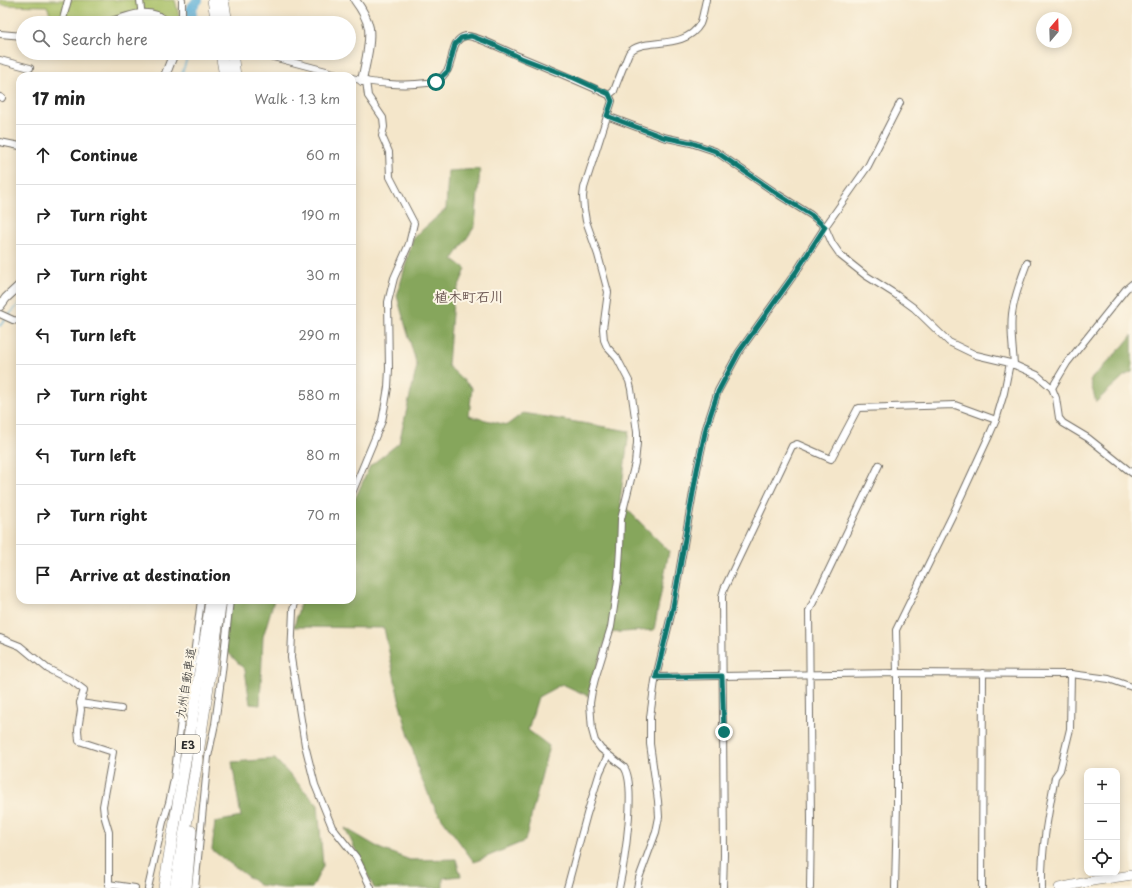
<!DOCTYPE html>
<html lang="en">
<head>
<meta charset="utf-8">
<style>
	body { margin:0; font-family:"Playpen Sans","Klee One",sans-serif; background:#f6f6f6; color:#222 }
	.controls { position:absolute; right:12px; bottom:12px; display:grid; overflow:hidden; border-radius:8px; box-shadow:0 2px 10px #0003 }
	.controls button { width:36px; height:36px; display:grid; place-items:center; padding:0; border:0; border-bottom:1px solid #e0e0e0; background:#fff; color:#222; font:20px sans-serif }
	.compass { position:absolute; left:1036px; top:12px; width:36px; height:36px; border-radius:50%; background:#fff; box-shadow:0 2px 10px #0003; rotate:19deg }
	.stop { position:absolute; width:12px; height:12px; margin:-9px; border:3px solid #0f766e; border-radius:50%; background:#fff }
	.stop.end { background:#0f766e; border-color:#fff; box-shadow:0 1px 4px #0008 }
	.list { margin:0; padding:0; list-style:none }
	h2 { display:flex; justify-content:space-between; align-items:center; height:52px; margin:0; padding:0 16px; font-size:17px }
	h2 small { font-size:13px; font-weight:400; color:#767676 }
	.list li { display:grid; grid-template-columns:26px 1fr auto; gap:12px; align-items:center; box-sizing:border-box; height:60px; padding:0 16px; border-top:1px solid #e0e0e0 }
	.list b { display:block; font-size:15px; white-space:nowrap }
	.list em { font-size:13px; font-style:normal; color:#767676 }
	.icon { flex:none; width:22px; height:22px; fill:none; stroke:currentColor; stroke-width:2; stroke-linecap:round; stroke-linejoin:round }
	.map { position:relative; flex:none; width:1132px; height:888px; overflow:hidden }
	.search { position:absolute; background:#fff; box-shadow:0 2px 10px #0003; left:16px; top:16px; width:340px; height:44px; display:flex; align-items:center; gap:10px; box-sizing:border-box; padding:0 14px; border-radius:22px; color:#767676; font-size:15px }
	.panel { position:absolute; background:#fff; box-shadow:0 2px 10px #0003; left:16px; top:72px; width:340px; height:532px; border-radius:12px }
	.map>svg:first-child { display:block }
	.green { fill:#a8c066; stroke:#6a7648 }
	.forest { fill:#86a65b; stroke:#586843 }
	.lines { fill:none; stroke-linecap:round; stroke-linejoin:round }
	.stream { stroke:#5cafd7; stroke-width:1.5 }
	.river { stroke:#5cafd7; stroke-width:10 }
	.street-casing { stroke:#716c63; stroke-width:8 }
	.secondary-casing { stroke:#716c63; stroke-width:10 }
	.primary-casing { stroke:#716c63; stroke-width:10 }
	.highway-casing { stroke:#716c63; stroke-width:12 }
	.street { stroke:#fff; stroke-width:6 }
	.secondary { stroke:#fff; stroke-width:8 }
	.primary { stroke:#fff; stroke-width:9 }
	.highway { stroke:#fff; stroke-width:11 }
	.route { stroke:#0f766e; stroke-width:5 }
	.labels { text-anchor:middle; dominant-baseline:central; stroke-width:4; stroke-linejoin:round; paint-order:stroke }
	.shield { fill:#fcf5e5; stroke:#6a6863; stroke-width:1 }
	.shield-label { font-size:11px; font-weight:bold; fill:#2b2b2b }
	.street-label { font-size:12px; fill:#2b2b2b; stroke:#fcf5e5 }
	.quarter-label { font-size:14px; font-weight:bold; fill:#68534f; stroke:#fcf5e5 }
</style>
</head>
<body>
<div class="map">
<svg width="1132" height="888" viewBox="0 0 1132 888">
	<rect width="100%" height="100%" fill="#fcf5e5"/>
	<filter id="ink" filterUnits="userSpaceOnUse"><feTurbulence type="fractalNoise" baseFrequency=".025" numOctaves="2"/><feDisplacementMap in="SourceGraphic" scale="8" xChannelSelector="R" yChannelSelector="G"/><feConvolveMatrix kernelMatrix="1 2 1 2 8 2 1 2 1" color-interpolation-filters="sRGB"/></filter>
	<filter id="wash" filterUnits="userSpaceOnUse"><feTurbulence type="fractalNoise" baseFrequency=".012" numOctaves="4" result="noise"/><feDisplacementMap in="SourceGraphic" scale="16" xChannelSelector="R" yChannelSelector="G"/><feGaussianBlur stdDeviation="0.9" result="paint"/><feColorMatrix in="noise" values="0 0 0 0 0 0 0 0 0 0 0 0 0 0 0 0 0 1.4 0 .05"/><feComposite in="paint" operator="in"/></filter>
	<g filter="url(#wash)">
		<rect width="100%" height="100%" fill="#f4e6ca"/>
		<path class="green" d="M0,0H175L181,23H173L155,13L118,17L95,21L77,23H54L47,6L0,5Z"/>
		<g class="forest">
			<path d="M480,169L475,226L453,259L466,269L453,300L448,366L472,388L469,416L507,425L523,413L629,431L620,502L669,551L654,630L608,633L588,696L562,684L538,697L528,730L549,746L525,841L474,862L436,810L420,776L400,704L384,628L294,627L301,600H352V505L370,466L399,443L417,366L397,296L413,238L446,209L448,171Z"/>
			<path d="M1132,335V372L1124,376L1096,402L1090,380L1124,345Z"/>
			<path d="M229,600H274L263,637L260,705L250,704L245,670L220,644Z"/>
			<path d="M275,759L318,805L323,866L312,888H283L259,885L212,850L215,822L241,817L232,762Z"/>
			<path d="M345,828L381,849L410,860L456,859L461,876L443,878V888H374Z"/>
		</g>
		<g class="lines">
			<g class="stream">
				<path d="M181,76L189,53"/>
				<path d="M9,315L20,303"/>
				<path d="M0,326L5,319"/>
			</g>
			<path class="river" d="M193,23L191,8L198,0"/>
		</g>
	</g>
	<g filter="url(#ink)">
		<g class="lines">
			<defs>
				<g id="street">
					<path d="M140,0L141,9V14"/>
					<path d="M182,0V23"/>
					<path d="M62,23L68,0"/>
					<path d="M0,34L23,36"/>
					<path d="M258,53L345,76"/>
					<path d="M0,60L30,68"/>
					<path d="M352,78C374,84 404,86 427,83C430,83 434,83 436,82C439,80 445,74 447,71C454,61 450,39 466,36C476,35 512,54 523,58C552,70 581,82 609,95L612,101L584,188L583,197L584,209L586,221L598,255L608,292L603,329L604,340L607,347L617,358L629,381L631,389L637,432V443L635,463L621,519L620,549L618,580L611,627L595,679L592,691L590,703L592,730L595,741L601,749L624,767C637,785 624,865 619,888"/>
					<path d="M609,95L614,91C617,82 621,73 624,65C626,61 627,57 629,53C641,36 684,52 700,24C703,17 704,7 706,0"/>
					<path d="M0,97L2,98"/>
					<path d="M607,116L663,137L691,143L715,151L779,195L811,215L825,227L832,243L841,256L865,275L895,294L914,308L949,342L976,355L1010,363L1037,375L1052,388L1056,398L1059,418L1063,423L1088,438L1132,473"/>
					<path d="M0,142L20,146"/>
					<path d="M0,314L13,320L20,321"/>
					<path d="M1014,365C1013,348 1010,331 1012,314C1014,297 1021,279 1027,263"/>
					<path d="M1052,388L1067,363L1126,289L1132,284"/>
					<path d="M352,493L382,421L385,405L388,387L389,369L388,302L394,278L409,244L414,223L390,177L389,152L382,136L384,127L383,118L368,96L366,81"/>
					<path d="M296,600L293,610L291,658L305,745L315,785L332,827L356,857L371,888"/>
					<path d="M0,638L20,646L48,669L72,681L84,690L80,703L81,710L78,730L79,741L113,752L103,806L104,815L109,832V888"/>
					<path d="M657,677L897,673L1071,674L1109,679L1132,687"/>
					<path d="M80,703L121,709"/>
					<path d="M108,884L135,888"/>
					<path d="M148,888L163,822L169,803L174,779L181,720L185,703L194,655L201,600"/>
					<path d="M195,888L208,757L215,724L222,672L230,600"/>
					<path d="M567,888L587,814L600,772L608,755"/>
					<path d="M637,888L639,878L656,832L659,817L658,801L650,744V717L655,681L673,607L697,470L706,428L718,391L739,352L796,272L825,227L868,166L900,103"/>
					<path d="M723,888L724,855L722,596L724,589L792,446L797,444L831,459L858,408L955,405L996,420"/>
					<path d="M810,888L811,820L809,611L879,465"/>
					<path d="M895,888L897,804V673L896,630L953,514L989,436L996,420L1004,393L1010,363"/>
					<path d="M982,888L983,673"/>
					<path d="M1042,888C1041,850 1048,815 1055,777L1060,770L1070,729L1071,674"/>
				</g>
				<g id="secondary">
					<path d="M355,0C361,8 367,18 369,28C371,45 365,64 362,81"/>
					<path d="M106,23C123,20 140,9 157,16C161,18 165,21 168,23"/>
					<path d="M165,76L174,53"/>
					<path d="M0,306L6,298L20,285"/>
				</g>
				<path id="primary" d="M1059,888L1092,881L1132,875"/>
				<g id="highway">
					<path d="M213,0L217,23"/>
					<path d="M223,0L227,23"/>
					<path d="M221,53L225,76"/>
					<path d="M232,53L235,76"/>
					<path d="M164,888L207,629L211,600"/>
					<path d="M175,888L195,773L221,600"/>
					<path d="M186,888L191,831"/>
				</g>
			</defs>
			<use href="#street" class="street-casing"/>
			<use href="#secondary" class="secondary-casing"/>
			<use href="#primary" class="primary-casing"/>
			<use href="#highway" class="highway-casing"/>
			<use href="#street" class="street"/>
			<use href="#secondary" class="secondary"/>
			<use href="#primary" class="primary"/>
			<use href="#highway" class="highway"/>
		</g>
	</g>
	<g class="lines" filter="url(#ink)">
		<path class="route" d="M436,82L448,71L455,44L461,38L471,36L492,44L521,58L574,78L609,94L612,101L607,116L663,137L692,143L715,151L779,195L811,215L825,227L796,272L739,352L718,392L706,428L697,470L673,607L656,677L722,676L724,732"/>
	</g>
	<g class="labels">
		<rect class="shield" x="176" y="735" width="24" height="18" rx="3"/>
		<g class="shield-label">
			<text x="188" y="744">E3</text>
		</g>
		<g class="street-label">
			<text transform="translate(185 683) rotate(-81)">九州自動車道</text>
		</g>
		<g class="quarter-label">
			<text x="469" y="296">植木町石川</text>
		</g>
	</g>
</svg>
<div class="controls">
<button>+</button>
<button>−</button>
<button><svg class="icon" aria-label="locate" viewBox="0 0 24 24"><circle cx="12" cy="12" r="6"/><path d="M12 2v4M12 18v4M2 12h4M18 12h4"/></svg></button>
</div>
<svg class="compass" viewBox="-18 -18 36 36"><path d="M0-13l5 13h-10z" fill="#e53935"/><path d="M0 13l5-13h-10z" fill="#767676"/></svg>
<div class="stop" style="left:436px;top:82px"></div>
<div class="stop end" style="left:724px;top:732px"></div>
<div class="search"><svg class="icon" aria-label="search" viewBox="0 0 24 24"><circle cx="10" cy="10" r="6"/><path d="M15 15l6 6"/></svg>Search here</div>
<section class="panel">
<h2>17 min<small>Walk · 1.3 km</small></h2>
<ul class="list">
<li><svg class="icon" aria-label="ahead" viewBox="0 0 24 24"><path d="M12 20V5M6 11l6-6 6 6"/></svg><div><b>Continue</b></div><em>60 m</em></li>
<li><svg class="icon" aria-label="right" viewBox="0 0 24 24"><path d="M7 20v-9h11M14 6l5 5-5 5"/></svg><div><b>Turn right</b></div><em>190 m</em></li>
<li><svg class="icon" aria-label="right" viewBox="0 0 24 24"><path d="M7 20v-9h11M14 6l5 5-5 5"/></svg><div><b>Turn right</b></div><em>30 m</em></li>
<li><svg class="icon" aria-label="left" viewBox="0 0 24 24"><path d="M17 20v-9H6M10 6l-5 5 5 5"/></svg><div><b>Turn left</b></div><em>290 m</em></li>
<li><svg class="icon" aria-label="right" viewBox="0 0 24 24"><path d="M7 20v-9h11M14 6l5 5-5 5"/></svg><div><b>Turn right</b></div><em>580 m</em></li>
<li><svg class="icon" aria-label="left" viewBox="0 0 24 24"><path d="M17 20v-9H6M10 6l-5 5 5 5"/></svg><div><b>Turn left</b></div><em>80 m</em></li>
<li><svg class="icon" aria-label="right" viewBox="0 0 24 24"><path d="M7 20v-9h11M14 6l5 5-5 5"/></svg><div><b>Turn right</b></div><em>70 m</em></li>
<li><svg class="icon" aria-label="arrive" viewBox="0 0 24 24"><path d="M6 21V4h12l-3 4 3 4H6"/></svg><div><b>Arrive at destination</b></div></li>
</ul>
</section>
</div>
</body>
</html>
